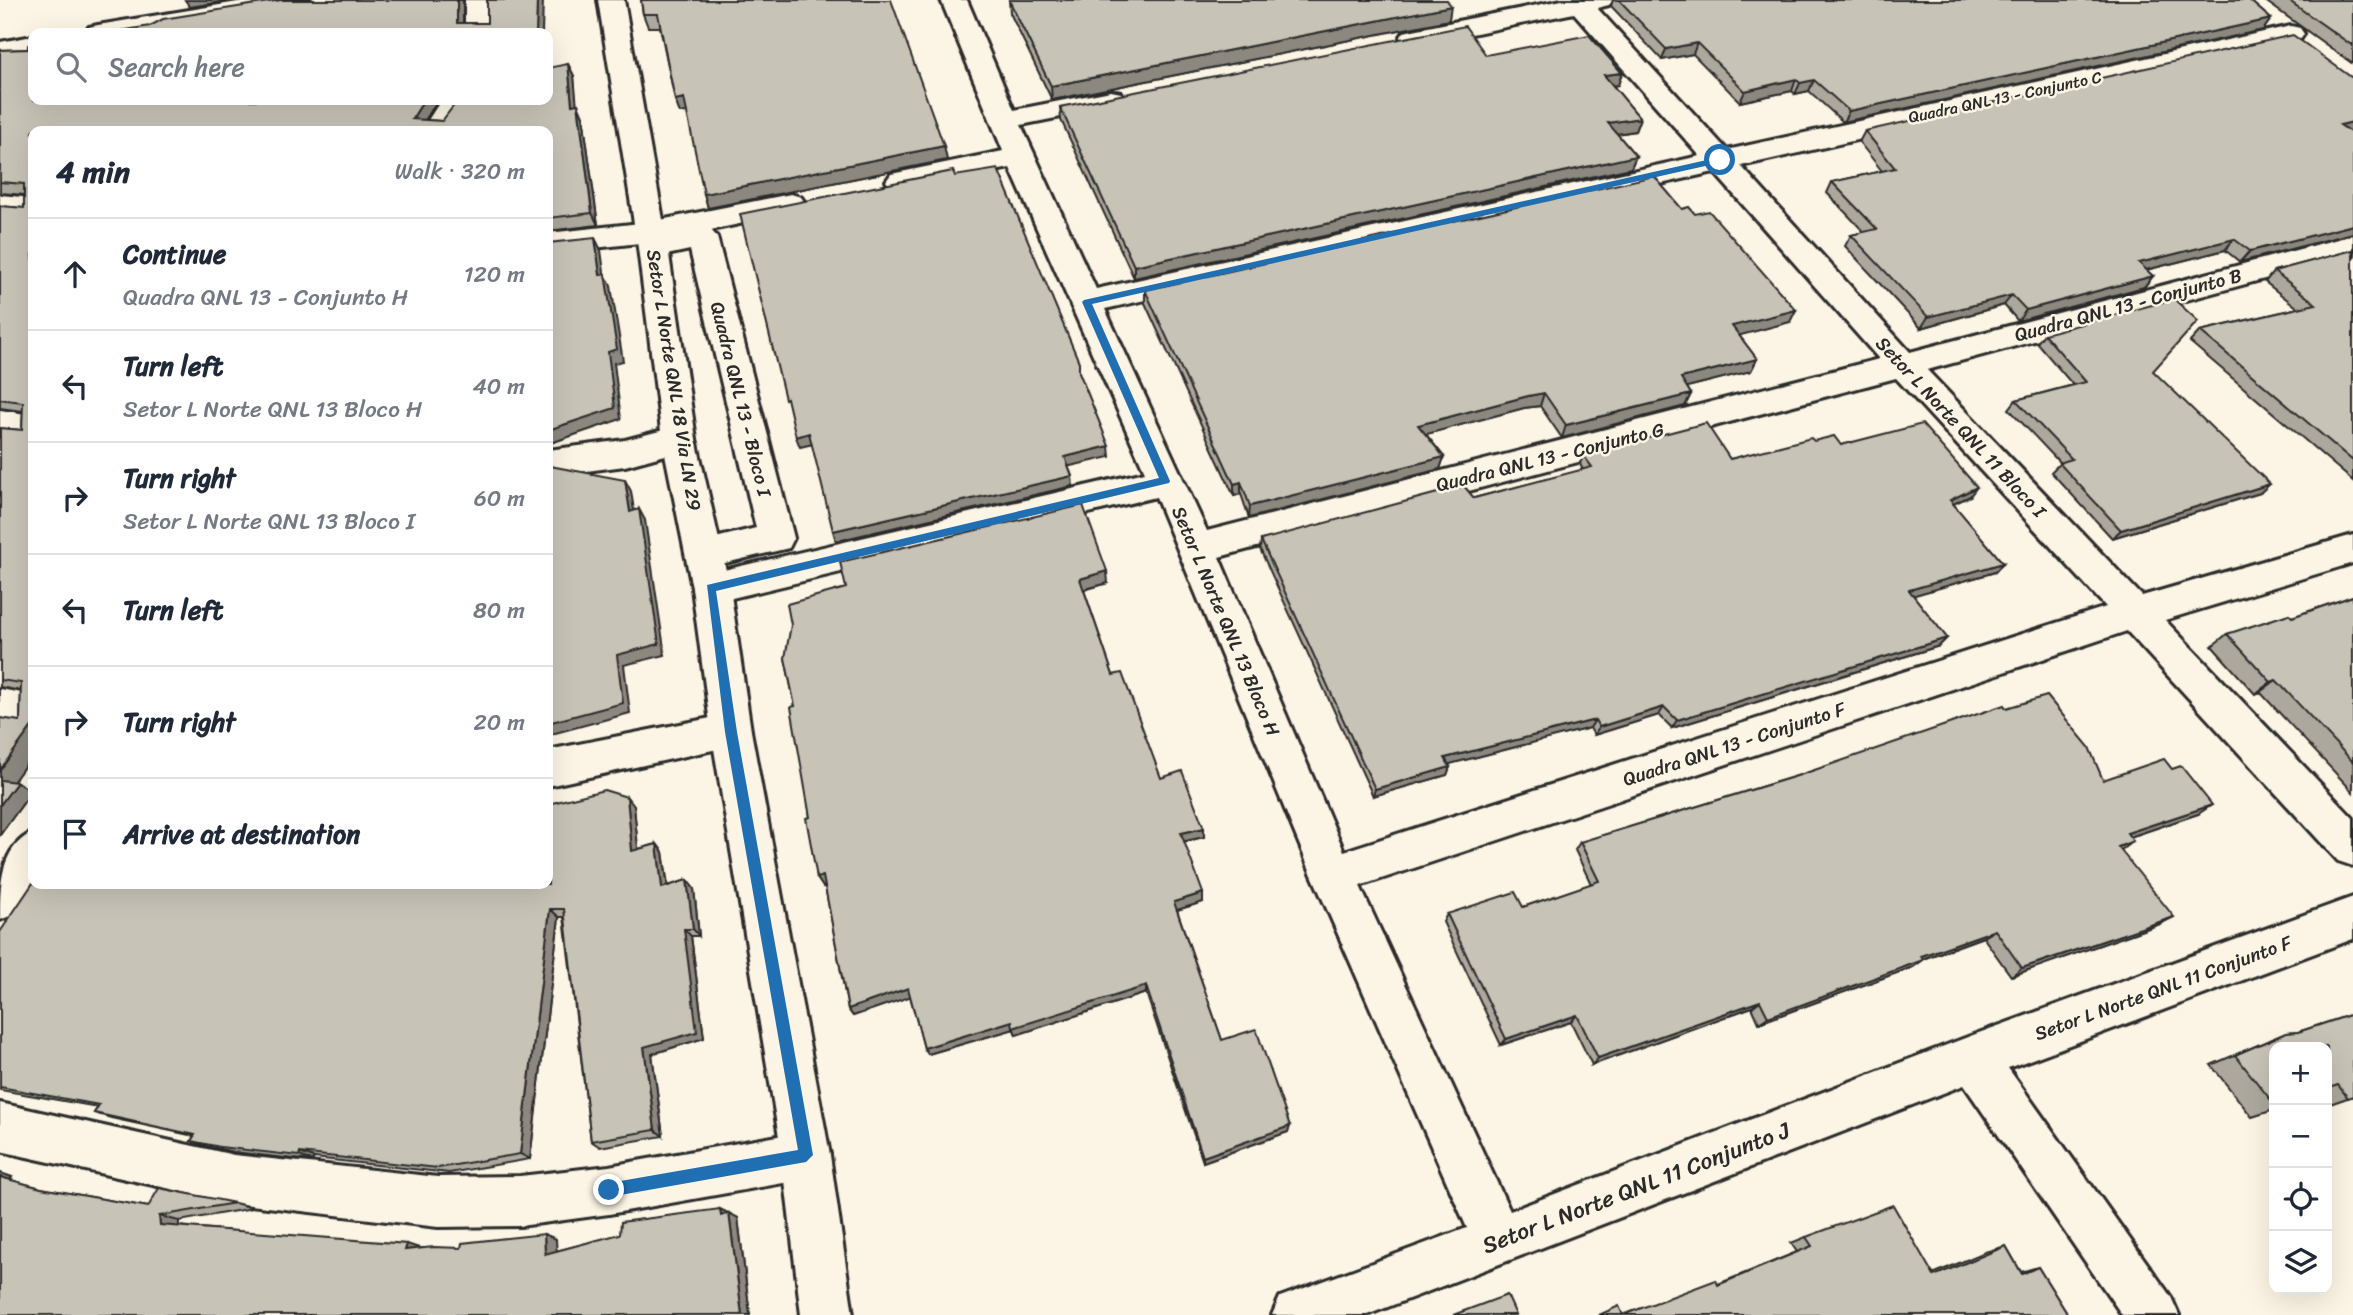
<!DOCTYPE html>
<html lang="en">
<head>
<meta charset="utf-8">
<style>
	body { margin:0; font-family:Sriracha,sans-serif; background:#f6f6f7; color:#1f2937 }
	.controls { position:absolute; right:21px; bottom:21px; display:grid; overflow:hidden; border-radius:14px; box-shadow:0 7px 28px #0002 }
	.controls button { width:63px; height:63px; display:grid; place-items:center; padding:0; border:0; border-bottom:2px solid #e0e1e3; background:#fff; color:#1f2937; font:35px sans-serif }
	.stop { position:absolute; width:21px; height:21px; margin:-16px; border:5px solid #1f6fb2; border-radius:50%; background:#fff }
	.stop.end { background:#1f6fb2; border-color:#fff; box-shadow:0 2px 7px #0008 }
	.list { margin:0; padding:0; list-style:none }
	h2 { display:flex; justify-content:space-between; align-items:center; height:91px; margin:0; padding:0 28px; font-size:30px }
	h2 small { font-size:23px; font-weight:400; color:#747a83 }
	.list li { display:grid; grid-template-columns:46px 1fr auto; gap:21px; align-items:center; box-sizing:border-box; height:112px; padding:0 28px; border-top:2px solid #e0e1e3 }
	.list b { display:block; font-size:26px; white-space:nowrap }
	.list p { margin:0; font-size:23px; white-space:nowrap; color:#747a83 }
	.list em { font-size:23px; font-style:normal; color:#747a83 }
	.icon { flex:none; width:38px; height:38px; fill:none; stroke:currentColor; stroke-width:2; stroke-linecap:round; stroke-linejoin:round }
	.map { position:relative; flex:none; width:2353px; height:1315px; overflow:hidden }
	.search { position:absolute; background:#fff; box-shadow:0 7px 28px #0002; left:28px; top:28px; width:525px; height:77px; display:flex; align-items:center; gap:18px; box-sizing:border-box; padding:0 24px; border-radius:14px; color:#747a83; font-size:26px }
	.panel { position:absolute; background:#fff; box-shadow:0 7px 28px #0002; left:28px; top:126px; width:525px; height:763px; border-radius:14px }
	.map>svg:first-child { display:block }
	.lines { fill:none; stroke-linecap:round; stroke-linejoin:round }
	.street-casing { stroke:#2b2b2b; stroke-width:6 }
	.secondary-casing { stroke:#2b2b2b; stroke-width:6 }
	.street { fill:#fcf5e5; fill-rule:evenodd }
	.secondary { fill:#fcf5e5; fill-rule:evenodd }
	.wall { fill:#aca89d; stroke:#2b2b2b; stroke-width:2 }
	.shaded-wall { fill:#8c8880; stroke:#2b2b2b; stroke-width:2 }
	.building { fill:#c8c3b7; stroke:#2b2b2b; stroke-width:2 }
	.route { fill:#1f6fb2 }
	.labels { text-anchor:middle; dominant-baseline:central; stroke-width:5; stroke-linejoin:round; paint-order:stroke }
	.far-street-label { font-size:16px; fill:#2b2b2b; stroke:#fcf5e5 }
	.street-label { font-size:19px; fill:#2b2b2b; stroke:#fcf5e5 }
	.near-street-label { font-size:23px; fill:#2b2b2b; stroke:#fcf5e5 }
</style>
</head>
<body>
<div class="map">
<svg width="2353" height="1315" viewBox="0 0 2353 1315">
	<rect width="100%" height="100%" fill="#fcf5e5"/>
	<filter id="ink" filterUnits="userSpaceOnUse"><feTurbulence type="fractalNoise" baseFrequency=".0143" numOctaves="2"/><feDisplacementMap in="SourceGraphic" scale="14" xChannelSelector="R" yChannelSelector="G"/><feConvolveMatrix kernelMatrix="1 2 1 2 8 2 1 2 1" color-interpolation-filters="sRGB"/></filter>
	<g filter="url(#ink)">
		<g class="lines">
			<defs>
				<g id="street">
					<path d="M250,0H310L306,5L297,8L144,33H85L89,27L98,25Z"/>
					<rect x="465" y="0" width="26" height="33"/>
					<path d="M941,0H967L1014,110L1111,91L1121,93L1125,99L1121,105L1021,125L1096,289L1700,156L1574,13L1413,46L1404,44L1400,38L1404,32L1413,30L1562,0H1613L1609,5L1597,8L1727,150L2291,26L2300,28L2304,34L2300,40L2291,42L1741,166L1910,352L2353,235V255L1927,370L2142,596L2353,535V563L2165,620L2353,818V866L2338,861L2127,631L1360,886L1510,1211L1973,1035L2353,897V939L2008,1068L2171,1297L2179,1315H2122L1964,1085L1367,1315H1272L1280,1297L1467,1228L1312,875L1156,497L711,603L698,599L692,588L698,577L711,573L1145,472L1010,168L901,190L891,188L886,181L891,174L901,172L1003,151ZM1714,172L1879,359L1207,531L1105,309ZM1896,378L2106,607L1344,851L1219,557Z"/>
					<path d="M33,36V52L0,58V42Z"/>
					<path d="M441,100H469L449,131H421Z"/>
					<path d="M791,194L801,197L806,204L801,211L711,230L717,237L794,538L789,548L704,568L691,564L686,554L691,544L756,528L690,250L662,256L651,253L647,246L649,242L548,253V233L650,222Z"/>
					<path d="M0,195L33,198V218L0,215Z"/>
					<path d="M0,410L33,415V439L0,436Z"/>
					<path d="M679,426L691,430L696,439L691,448L625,466L548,476V450L625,440Z"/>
					<path d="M0,689L33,695V729L0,723Z"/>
					<path d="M731,714L745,719L751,731L745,743L548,786V750Z"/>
					<path d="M33,832V884H36L15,914L0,920C0,884 0,848 33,832Z"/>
					<path d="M0,1103L234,1155L438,1177L520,1176L609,1166L806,1131L823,1138L830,1155L823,1172L806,1179L609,1214L520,1226L438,1227L234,1203L0,1151Z"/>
				</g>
				<path id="secondary" d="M598,0H624L668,248L696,439L730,588L751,731L830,1155L853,1315H801L782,1155L711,731L692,588L662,439L638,248Z"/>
			</defs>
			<use href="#street" class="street-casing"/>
			<use href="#secondary" class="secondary-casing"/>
			<use href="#street" class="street"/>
			<use href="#secondary" class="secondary"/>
		</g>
		<g class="wall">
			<path d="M641,0L947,160L708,208L687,112L680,113L675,100L660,27H648L643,14Z"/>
			<path d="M1009,0L1449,20L1052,100L1010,13Z"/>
			<path d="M1613,0H2249L2271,19L2263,30L1843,122L1809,91L1795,94L1792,91L1740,102L1693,54L1662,60L1611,6Z"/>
			<path d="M2264,0H2353V64Z"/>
			<path d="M28,49L425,120L442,121L568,64L574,76L576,104L583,116L598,225L548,231V131H33V754L13,782L32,791L0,835L20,721L21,691L0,687V428L22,430L23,411L0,408V206L24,208V195L0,193V50Z"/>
			<path d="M1486,55L1622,73L1618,85L1613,86L1640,118L1635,131L1617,134L1636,156L1631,168L1134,278L1061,120L1060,107Z"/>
			<path d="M2351,77H2353V131L2349,132L2353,134L2240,262L2225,250L2146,270L2153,276L2144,287L2018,321L2004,305L1921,328L1845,246L1851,235L1864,232L1827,193L1832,182L1882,171L1859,142L1865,131Z"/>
			<path d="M1682,209L1790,322L1739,335L1757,359L1751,371L1687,387L1691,394L1685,406L1562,438L1540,406L1524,408L1426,434L1444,457L1440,469L1249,518L1241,494L1234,496L1145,303V290Z"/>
			<path d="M2353,250V481L2190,342L2200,331L2298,308L2265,282L2274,271Z"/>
			<path d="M2044,334L2153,371L2260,493L2112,538L2051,472L2060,463L2009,409L2016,400L2073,385L2037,343Z"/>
			<path d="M1814,441L1841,445L1970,496L1953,504L2003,563L1995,572L1913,595L1947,638L1939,646L1672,728L1659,715L1594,735L1590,728L1448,764L1450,767L1447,775L1373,796L1260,549L1261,540L1474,498L1583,470L1580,464L1583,455L1730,459Z"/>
			<path d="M1108,583L1084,590L1113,675L1161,778L1204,837L1184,842L1203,902L1177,910L1222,1040L1290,1126L1288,1132L1203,1162L1146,993L1016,1035L1014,1029L928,1054L924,1048L910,996L853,1016L848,1009L825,886L823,887L817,878L810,817L795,706L785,658Z"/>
			<path d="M2353,596V792L2260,692L2255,694L2212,646L2227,634L2292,617Z"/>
			<path d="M2006,708L2103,780L2198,814L2130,837L2120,850L2160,924L2011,976L1983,937L1923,959V960L1913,967L1759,1023L1752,1007L1592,1065L1571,1022L1501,1045L1443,922L1447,914L1523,907L1591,884L1575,850L1580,842L1800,775Z"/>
			<path d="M634,806L638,849L657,844L663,852L668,886L687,880L694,889L699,936H691L704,1038L652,1054L663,1136L600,1147L591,1141L564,917H559L530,1159L449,1173L314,1158L312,1161L234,1152L206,1146L191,1141L194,1136L111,1118L94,1113L98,1107L0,1090V932Z"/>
			<path d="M2353,1014V1096L2327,1105V1047H2274V1110L2252,1117L2211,1065L2286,1033L2298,1032Z"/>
			<path d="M0,1173L12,1177L10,1180L41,1188L148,1207L235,1203L253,1208L179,1221V1226L420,1248H461L556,1239V1251L720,1209L738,1218L750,1315H0Z"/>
			<path d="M1806,1237L1933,1274L1985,1252L2006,1246L2021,1272L2038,1267L2068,1315H1623L1718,1284L1797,1252L1791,1243Z"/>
		</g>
		<g class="shaded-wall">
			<path d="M185,0H234L190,7Z"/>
			<path d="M457,0H463V33L457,23Z"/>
			<path d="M537,0H543L542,33H536Z"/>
			<path d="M1451,6L1449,20L1052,100L1051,86Z"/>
			<path d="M2271,19L2263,30L1843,122L1849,111Z"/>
			<path d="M1697,43L1693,54L1662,60L1666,49Z"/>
			<path d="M568,64L574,76L578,117L572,105Z"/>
			<path d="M1622,73L1618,85L1600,87L1604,75Z"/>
			<path d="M1796,79L1792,91L1740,102L1745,91Z"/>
			<path d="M1814,80L1809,91L1795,94L1800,83Z"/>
			<path d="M684,98L689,112L680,113L675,100Z"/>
			<path d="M424,100H438L418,131L412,119Z"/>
			<path d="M578,104L583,116L598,225L592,213Z"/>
			<path d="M1640,118L1635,131L1604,136L1608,123Z"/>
			<path d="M2353,122V131L2331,136L2340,125Z"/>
			<path d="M944,146L947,160L708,208L704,194Z"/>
			<path d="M1636,156L1631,168L1134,278V266Z"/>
			<path d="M2353,225V233L2240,262L2250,251Z"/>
			<path d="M595,238L601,250L606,287L600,275Z"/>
			<path d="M2234,239L2225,250L2130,274L2139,263Z"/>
			<path d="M605,274L611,286L623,361L614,363L621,419L548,444V430L608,352Z"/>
			<path d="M2153,276L2144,287L2018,321L2026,310Z"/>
			<path d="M2012,295L2004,305L1921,328L1928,317Z"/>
			<path d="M1796,310L1790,322L1726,339L1732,326Z"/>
			<path d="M1757,359L1751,371L1675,390L1681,378Z"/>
			<path d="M1544,393L1540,406L1524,408L1416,437L1418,425L1528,396Z"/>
			<path d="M1691,394L1685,406L1562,438L1566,425Z"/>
			<path d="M809,433L813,444L800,447L796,437Z"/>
			<path d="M1109,446L1110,457L1066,467L1065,457Z"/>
			<path d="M1444,457L1440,469L1249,518L1250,506Z"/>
			<path d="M1072,476L1073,486L836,541L833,531Z"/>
			<path d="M625,480L631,491L636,523L630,512Z"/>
			<path d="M1241,482V494L1234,496V484Z"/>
			<path d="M2270,484L2260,493L2112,538L2121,530Z"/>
			<path d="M1977,487L1970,496L1943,509L1950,500Z"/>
			<path d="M639,509L645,520L665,655L624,665L630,713L548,735V723L617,655Z"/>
			<path d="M2003,563L1995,572L1901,599L1909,590Z"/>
			<path d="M1107,571L1108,583L1082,590L1080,579Z"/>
			<path d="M1947,638L1939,646L1672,728L1677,720Z"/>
			<path d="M2276,680L2260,692L2255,694L2271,682Z"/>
			<path d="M1664,707L1659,715L1594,735L1599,727Z"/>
			<path d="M1595,720L1590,728L1442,766L1445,758Z"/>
			<path d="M33,725V754L9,788L0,782V770Z"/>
			<path d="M1450,767L1447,775L1373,796L1375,789Z"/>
			<path d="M17,782L32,791L0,835V805Z"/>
			<path d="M627,797L634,806L639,859L632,851Z"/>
			<path d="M2212,805L2198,814L2115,842L2127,833Z"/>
			<path d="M1204,828V837L1181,842V833Z"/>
			<path d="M2133,841L2121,850L2106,856L2118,847Z"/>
			<path d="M657,844L663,852L669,896L662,888Z"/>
			<path d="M823,876L828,885L823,887L817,878Z"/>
			<path d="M687,880L694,889L699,936L693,929Z"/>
			<path d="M1203,893V902L1174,911V902Z"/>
			<path d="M550,909L559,917L530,1159L520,1154Z"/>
			<path d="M2174,917L2160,924L2011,976L2022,968Z"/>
			<path d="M684,929L691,936L704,1038L652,1054L663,1136L655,1130L644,1047Z"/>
			<path d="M1995,930L1983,937L1911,963L1921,956Z"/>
			<path d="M1923,960L1913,967L1759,1023L1768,1017Z"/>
			<path d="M1146,986V993L1016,1035L1014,1029L928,1054L924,1048L1012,1021Z"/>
			<path d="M908,988L912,996L853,1016L848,1009Z"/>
			<path d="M1760,1001L1752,1007L1592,1065L1598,1058Z"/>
			<path d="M1577,1015L1571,1022L1501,1045L1506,1039Z"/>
			<path d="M1290,1126L1288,1132L1203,1162V1157Z"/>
			<path d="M300,1153L314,1158L312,1161L299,1156Z"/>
			<path d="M0,1173L12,1177L10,1180L0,1177Z"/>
			<path d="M720,1209L729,1214L721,1216Z"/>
			<path d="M729,1213L738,1218L750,1315H742Z"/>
			<path d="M159,1216L179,1221V1230L160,1225Z"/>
			<path d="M544,1234L556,1239L557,1259L545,1254Z"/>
			<path d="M407,1244L422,1249L405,1250Z"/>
		</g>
		<g class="building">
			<path d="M281,0H457V23H487V0H537L536,33H108L150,26L163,19Z"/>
			<path d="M641,0H891L944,146L704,194L684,98L675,100L658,14H643Z"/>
			<path d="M1009,0H1447L1451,6L1051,86Z"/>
			<path d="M1619,0H2249L2271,19L1849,111L1814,80L1800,83L1796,79L1745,91L1697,43L1666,49Z"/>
			<path d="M2288,0H2353V46Z"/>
			<path d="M1465,26L1486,55L1589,35L1622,73L1604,75L1640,118L1608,123L1636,156L1134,266L1060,107Z"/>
			<path d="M2293,35L2351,77H2353V122L2340,125L2353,134V225L2250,251L2234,239L2139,263L2153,276L2026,310L2012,295L1928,317L1851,235L1877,229L1832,182L1895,168L1865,131Z"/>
			<path d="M33,44V100H424L412,119L442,121L458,100H548V68L568,64L572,105L578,104L592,213L548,218V131H33V725L0,770V718L20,721L21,683L0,680V428L22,430L23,402L0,399V206L24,208V184L0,182V50L28,49V45Z"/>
			<path d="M998,169L1079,362V372L1109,446L1065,457L1072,476L833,531L809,433L796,437L787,398L785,399L740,214L953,171L955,176Z"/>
			<path d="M1654,176L1682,209L1689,207L1695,214L1709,211L1796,310L1732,326L1757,359L1681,378L1691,394L1566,425L1544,393L1528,396L1418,425L1444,457L1250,506L1241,482L1234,484L1145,290Z"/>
			<path d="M595,238L600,275L605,274L617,349L608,352L615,408L548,430V243Z"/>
			<path d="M2353,250V461L2200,331L2316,304L2274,271Z"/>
			<path d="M2174,299L2198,321L2153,371L2270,484L2121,530L2059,463L2072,459L2016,400L2086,382L2044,334Z"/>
			<path d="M1706,423L1730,459L1811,438L1814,441L1834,436L1841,445L1922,424L1977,487L1950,500L2003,563L1909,590L1947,638L1677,720L1664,707L1599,727L1595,720L1445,758L1450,767L1375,789L1261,540L1464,486L1474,498L1592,467L1583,455Z"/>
			<path d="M550,466L625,480L630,512L639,509L659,644L617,655L623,703L548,723V467Z"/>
			<path d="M1083,505L1107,571L1080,579L1113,675L1122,673L1161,778L1182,771L1204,828L1181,833L1203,893L1174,902L1222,1040L1256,1029L1290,1126L1203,1157L1146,986L1013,1028L1012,1021L924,1048L908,988L848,1009L823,876L817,878L806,818L810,817L791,707L795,706L785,658L791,625L787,604L846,588L840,562Z"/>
			<path d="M2353,596V762L2276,680L2271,682L2227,634L2289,614L2292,617Z"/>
			<path d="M2047,696L2089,747L2103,780L2164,759L2172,769L2181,766L2212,805L2127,833L2133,841L2118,847L2174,917L2022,968L1995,930L1921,956L1923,960L1768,1017L1760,1001L1598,1058L1577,1015L1506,1039L1447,914L1515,892L1523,907L1599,881L1580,842L1800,775L2004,705L2006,708Z"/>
			<path d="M0,780L17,782L0,805Z"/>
			<path d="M604,790L627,797L632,851L657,844L662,888L687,880L693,929H684L697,1032L644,1047L655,1130L591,1141L564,909H550L520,1154L438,1168L300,1153L299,1156L220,1147L191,1141L195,1135L94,1113L99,1105L0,1087V932L33,883L548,884V804Z"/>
			<path d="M2353,1014V1096L2348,1098L2338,1085L2327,1089V1047H2274V1104L2235,1055L2286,1033L2298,1032Z"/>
			<path d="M0,1177L41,1188L148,1207L159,1188L235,1203L159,1216L160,1225L407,1244L405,1250L434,1247L461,1248L462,1243L544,1234L545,1254L620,1234L621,1222L720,1209L721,1216L729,1213L742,1315H0Z"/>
			<path d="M1893,1205L1934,1276L2006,1246L2022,1274L2038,1267L2068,1315H1599L1619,1306L1623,1315L1716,1280L1718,1285L1812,1246L1806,1237Z"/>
			<path d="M1507,1295L1516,1315H1453Z"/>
		</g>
	</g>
	<path class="route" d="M1720,157L1723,162L1092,304L1170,481L1169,483L716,591L737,732L813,1155L806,1162L609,1197L604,1195L602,1190L604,1185L609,1183L798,1150L725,732L707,585L1159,478L1082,302L1084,300Z"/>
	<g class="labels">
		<g class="far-street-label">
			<text transform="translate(2005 97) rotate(-12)">Quadra QNL 13 - Conjunto C</text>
		</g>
		<g class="street-label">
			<text transform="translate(2128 305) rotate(-15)">Quadra QNL 13 - Conjunto B</text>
			<text transform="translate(674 380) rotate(81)">Setor L Norte QNL 18 Via LN 29</text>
			<text transform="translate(741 399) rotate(76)">Quadra QNL 13 - Bloco I</text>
			<text transform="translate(1961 427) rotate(47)">Setor L Norte QNL 11 Bloco I</text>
			<text transform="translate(1550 457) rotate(-14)">Quadra QNL 13 - Conjunto G</text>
			<text transform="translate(1226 621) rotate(67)">Setor L Norte QNL 13 Bloco H</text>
			<text transform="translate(1734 744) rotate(-18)">Quadra QNL 13 - Conjunto F</text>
			<text transform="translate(2163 988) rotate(-20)">Setor L Norte QNL 11 Conjunto F</text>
		</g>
		<g class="near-street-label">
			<text transform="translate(1636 1188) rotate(-21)">Setor L Norte QNL 11 Conjunto J</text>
		</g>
	</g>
</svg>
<div class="controls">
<button>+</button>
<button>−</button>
<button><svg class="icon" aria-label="locate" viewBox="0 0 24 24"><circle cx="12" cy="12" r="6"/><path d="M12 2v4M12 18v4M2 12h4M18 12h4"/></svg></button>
<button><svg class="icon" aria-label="layers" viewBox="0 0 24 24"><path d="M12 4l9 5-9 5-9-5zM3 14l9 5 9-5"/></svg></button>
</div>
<div class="stop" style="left:1720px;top:160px"></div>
<div class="stop end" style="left:609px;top:1190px"></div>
<div class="search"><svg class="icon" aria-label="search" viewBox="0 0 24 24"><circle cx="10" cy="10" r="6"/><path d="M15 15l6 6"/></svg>Search here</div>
<section class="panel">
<h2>4 min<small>Walk · 320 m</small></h2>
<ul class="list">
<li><svg class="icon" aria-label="ahead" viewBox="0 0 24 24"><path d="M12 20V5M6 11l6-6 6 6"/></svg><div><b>Continue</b><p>Quadra QNL 13 - Conjunto H</p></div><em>120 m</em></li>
<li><svg class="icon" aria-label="left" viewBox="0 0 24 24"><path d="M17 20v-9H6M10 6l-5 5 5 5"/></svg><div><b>Turn left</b><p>Setor L Norte QNL 13 Bloco H</p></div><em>40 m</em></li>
<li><svg class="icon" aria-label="right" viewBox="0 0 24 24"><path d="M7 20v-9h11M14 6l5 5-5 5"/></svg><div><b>Turn right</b><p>Setor L Norte QNL 13 Bloco I</p></div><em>60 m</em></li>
<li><svg class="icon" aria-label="left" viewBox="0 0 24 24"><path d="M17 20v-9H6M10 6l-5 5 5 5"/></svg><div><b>Turn left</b></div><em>80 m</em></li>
<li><svg class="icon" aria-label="right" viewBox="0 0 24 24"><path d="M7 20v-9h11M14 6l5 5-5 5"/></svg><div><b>Turn right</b></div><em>20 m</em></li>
<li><svg class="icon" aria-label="arrive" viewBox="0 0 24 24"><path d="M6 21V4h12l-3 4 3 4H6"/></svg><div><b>Arrive at destination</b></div></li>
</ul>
</section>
</div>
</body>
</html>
